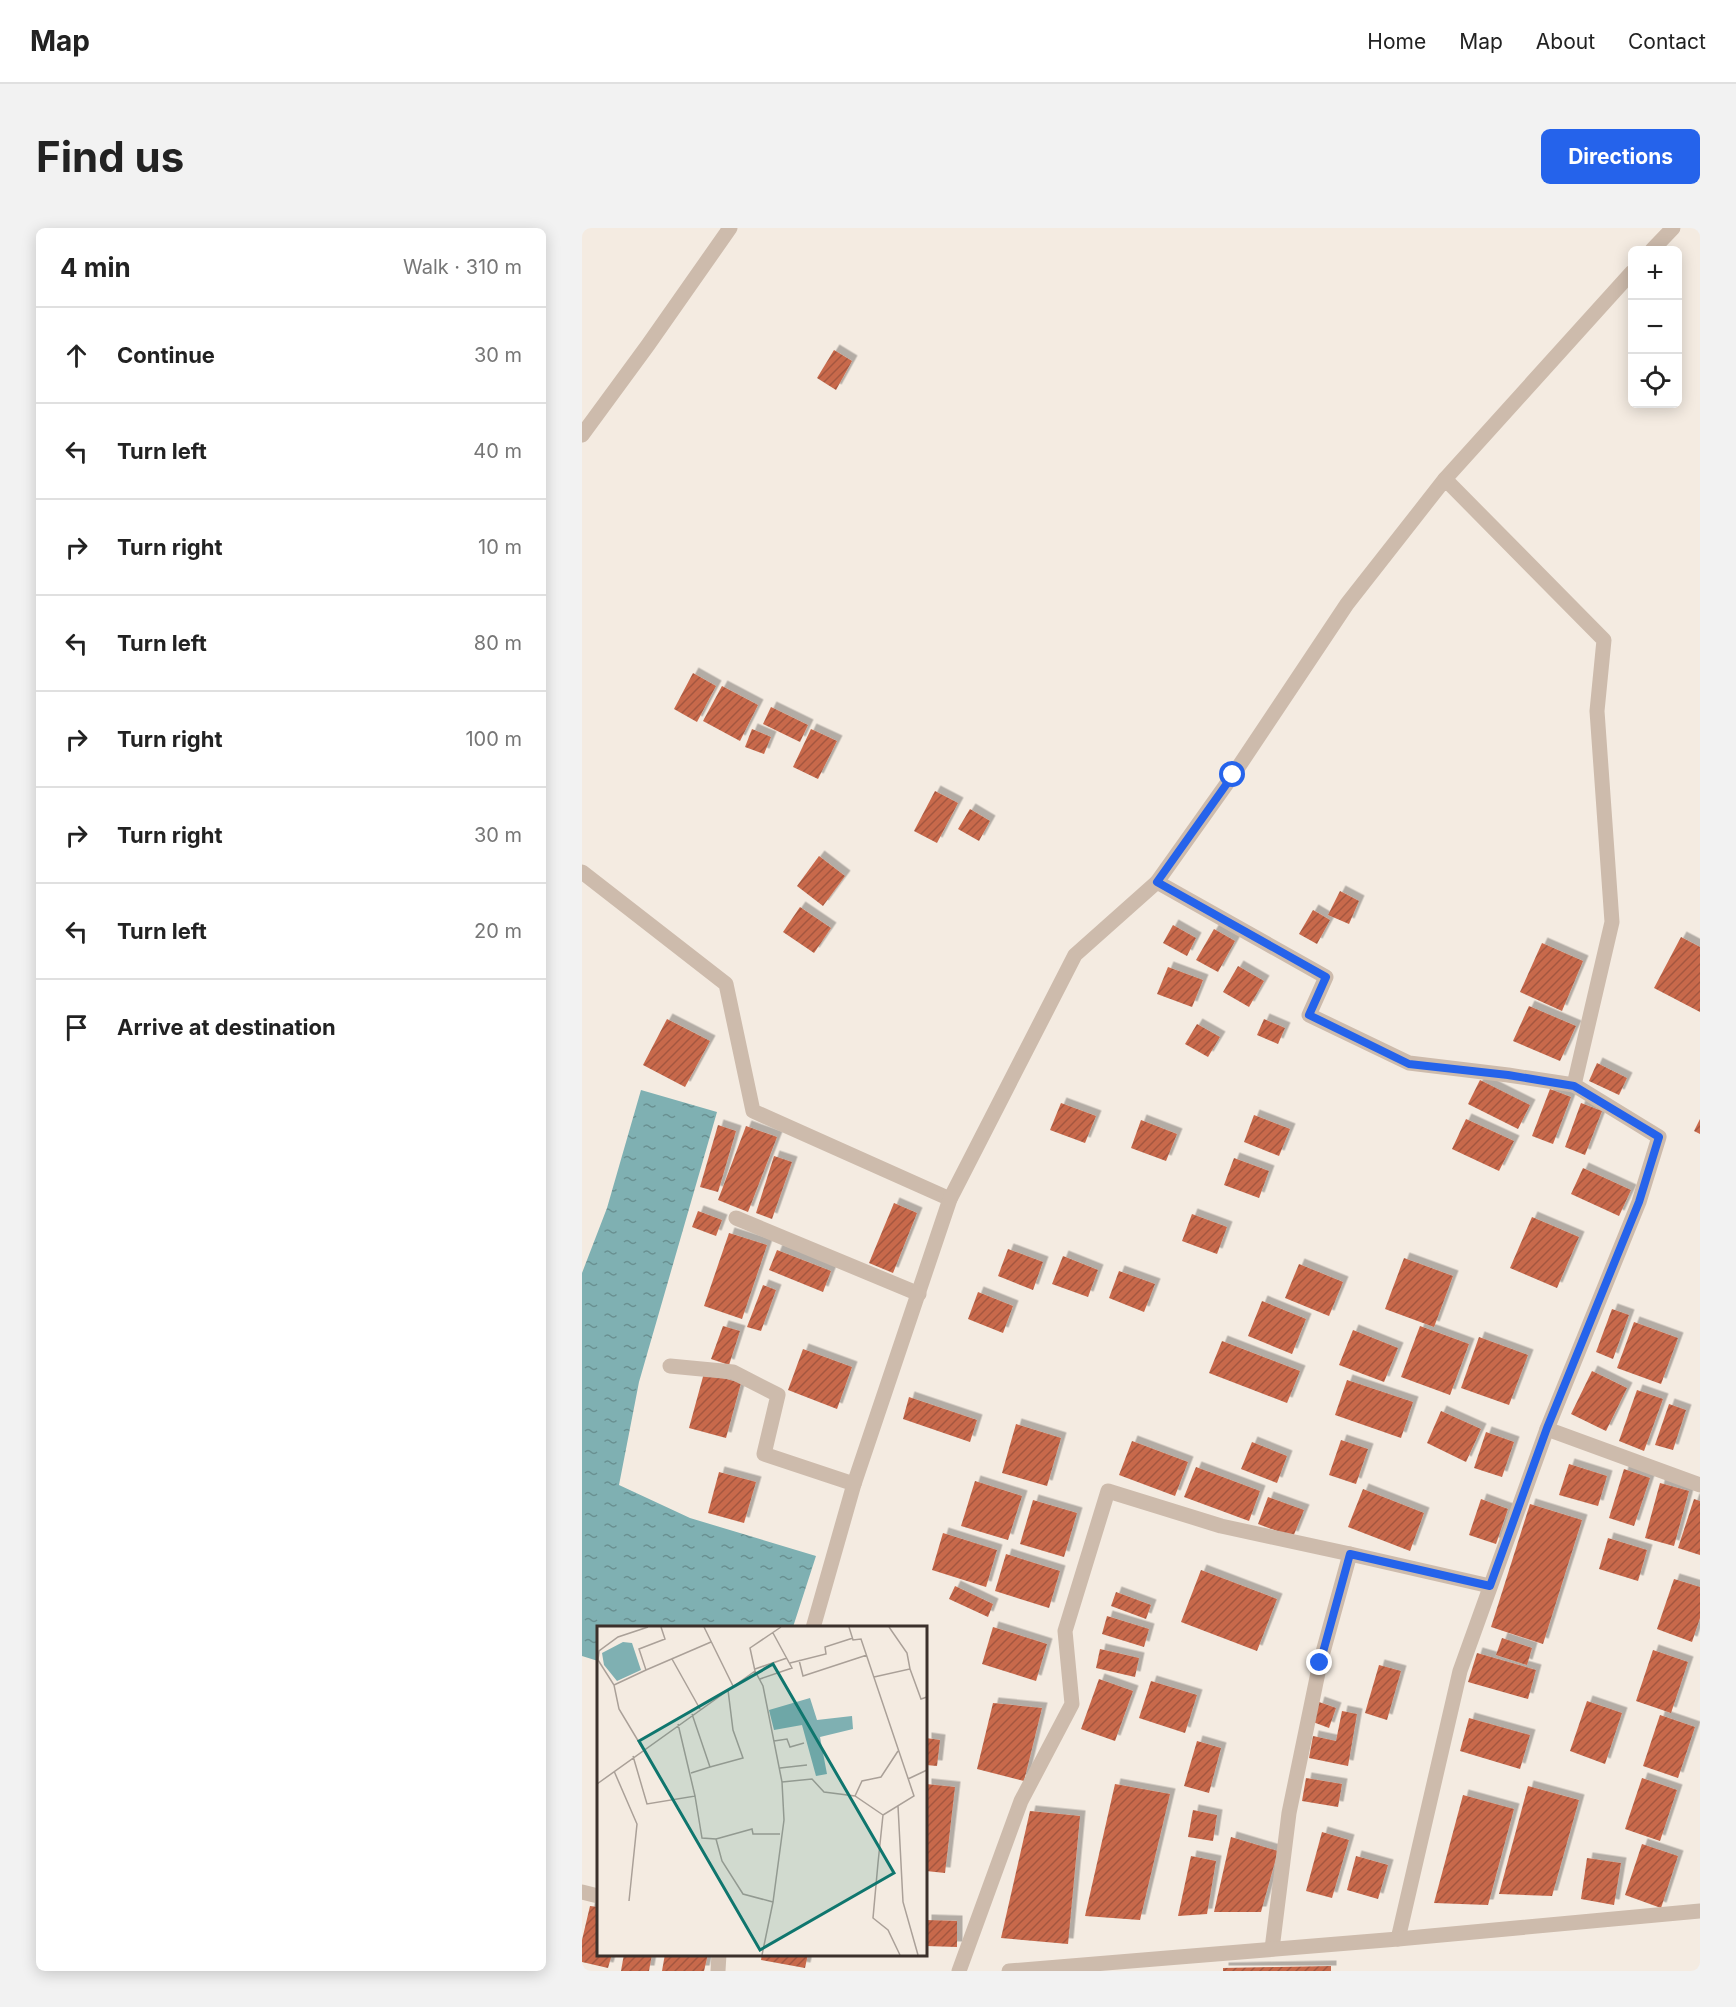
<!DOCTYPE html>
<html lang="en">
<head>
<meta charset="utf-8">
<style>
	body { margin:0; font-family:Inter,sans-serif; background:#f2f2f2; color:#222 }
	.controls { position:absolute; right:18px; top:18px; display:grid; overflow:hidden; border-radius:9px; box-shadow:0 3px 15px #0003 }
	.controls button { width:54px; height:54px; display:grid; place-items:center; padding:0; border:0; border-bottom:2px solid #e0e0e0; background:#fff; color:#222; font:30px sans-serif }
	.stop { position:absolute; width:18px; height:18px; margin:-14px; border:4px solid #2563eb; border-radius:50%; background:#fff }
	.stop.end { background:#2563eb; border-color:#fff; box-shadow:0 2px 6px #0008 }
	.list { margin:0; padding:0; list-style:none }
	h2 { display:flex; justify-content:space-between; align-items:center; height:78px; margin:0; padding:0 24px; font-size:26px }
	h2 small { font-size:20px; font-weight:400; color:#767676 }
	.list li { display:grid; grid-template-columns:39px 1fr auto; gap:18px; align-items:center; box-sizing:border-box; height:96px; padding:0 24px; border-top:2px solid #e0e0e0 }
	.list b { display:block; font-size:22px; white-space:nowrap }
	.list em { font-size:20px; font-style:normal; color:#767676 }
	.icon { flex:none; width:33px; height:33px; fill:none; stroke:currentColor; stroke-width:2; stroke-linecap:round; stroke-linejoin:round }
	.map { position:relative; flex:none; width:1118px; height:1743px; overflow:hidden; border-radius:9px }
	header { display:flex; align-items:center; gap:36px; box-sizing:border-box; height:84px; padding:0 30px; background:#fff; border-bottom:2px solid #e0e0e0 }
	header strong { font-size:28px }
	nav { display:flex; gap:33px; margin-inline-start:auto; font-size:21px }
	.intro { display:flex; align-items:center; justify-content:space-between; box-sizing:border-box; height:144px; padding:0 36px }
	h1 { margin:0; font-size:42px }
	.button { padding:15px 27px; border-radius:9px; background:#2563eb; color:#fff; font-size:21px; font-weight:700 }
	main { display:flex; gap:36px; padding:0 36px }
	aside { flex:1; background:#fff; border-radius:9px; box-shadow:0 3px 15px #0003 }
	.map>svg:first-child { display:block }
	.water { fill:url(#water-ripples) }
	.building { fill:url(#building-hatch); filter:url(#shadow) }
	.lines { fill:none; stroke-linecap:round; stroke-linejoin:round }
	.minor { stroke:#cdbbac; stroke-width:15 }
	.route { stroke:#2563eb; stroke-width:8 }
	.inset-road { fill:none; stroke:#aaa098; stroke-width:1.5 }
	.view { fill:#0f766e; fill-opacity:0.15; stroke:#0f766e; stroke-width:3 }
	.inset-edge { fill:none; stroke:#3b302b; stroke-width:3 }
</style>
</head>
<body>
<header>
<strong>Map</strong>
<nav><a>Home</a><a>Map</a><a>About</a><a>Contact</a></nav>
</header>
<div class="intro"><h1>Find us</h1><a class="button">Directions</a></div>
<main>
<aside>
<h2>4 min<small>Walk · 310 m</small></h2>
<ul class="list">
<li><svg class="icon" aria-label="ahead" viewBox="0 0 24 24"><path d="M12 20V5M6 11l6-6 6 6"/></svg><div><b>Continue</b></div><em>30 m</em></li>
<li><svg class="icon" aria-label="left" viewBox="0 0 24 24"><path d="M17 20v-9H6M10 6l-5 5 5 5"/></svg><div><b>Turn left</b></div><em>40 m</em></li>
<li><svg class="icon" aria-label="right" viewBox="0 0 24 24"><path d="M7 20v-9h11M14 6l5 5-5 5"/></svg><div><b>Turn right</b></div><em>10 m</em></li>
<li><svg class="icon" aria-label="left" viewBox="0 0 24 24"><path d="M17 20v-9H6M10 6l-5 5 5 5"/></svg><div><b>Turn left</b></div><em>80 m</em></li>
<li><svg class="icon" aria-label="right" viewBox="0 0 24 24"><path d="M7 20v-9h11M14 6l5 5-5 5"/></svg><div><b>Turn right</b></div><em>100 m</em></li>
<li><svg class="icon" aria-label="right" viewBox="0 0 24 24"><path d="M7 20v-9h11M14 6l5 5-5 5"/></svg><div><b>Turn right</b></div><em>30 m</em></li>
<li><svg class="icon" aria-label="left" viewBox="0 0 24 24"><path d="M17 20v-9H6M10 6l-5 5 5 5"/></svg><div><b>Turn left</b></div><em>20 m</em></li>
<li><svg class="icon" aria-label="arrive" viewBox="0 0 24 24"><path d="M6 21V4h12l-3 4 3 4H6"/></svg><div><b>Arrive at destination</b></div></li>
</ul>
</aside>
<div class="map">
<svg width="1118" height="1743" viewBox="0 0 1118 1743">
	<defs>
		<pattern id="water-ripples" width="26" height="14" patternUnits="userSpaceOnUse" patternTransform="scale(1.5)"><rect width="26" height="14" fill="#7fb0b2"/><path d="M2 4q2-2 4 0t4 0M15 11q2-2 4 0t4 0" fill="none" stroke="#699091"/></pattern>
		<pattern id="building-hatch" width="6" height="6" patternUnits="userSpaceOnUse" patternTransform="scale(1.5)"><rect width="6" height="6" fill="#c8694b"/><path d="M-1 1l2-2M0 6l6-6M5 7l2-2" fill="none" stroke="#a4573f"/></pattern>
		<filter id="shadow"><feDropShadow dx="5.5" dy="-5.5" stdDeviation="0" flood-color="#0004"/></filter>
	</defs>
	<rect width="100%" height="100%" fill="#f4ebe1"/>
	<path class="water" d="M59,862L135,884L57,1154L37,1257L108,1290L234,1328L211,1399L16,1400V1433L0,1428V1045L25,980Z"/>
	<g class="building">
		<path d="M252,122L270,133L254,162L235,150Z"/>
		<path d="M111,445L134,458L115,494L92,481Z"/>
		<path d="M140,458L176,477L158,513L121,493Z"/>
		<path d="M189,479L226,497L218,514L181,496Z"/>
		<path d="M170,501L189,509L182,526L163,519Z"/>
		<path d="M229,501L255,513L236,551L211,539Z"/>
		<path d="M353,563L376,575L355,615L332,603Z"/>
		<path d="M388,581L408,593L397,613L376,601Z"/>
		<path d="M237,628L263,648L241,678L215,658Z"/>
		<path d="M758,663L777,673L767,696L746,687Z"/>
		<path d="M218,679L249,700L232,725L201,704Z"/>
		<path d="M731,682L748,692L735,716L717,706Z"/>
		<path d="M591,697L614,710L605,728L581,715Z"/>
		<path d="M632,701L653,713L636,744L614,732Z"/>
		<path d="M1099,709L1118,719V784L1072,760Z"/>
		<path d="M960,715L1001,733L980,783L938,764Z"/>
		<path d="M656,738L682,753L667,779L641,764Z"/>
		<path d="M586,739L621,752L610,779L575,766Z"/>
		<path d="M947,778L994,798L978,833L931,813Z"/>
		<path d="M85,791L128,813L103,859L61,837Z"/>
		<path d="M682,791L703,800L696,816L675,807Z"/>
		<path d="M615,796L638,809L626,829L603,816Z"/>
		<path d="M1015,835L1045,850L1037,867L1007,853Z"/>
		<path d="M898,852L948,877L936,901L886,876Z"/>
		<path d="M968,861L989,869L971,916L950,908Z"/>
		<path d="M479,875L514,888L503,915L468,902Z"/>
		<path d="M999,875L1020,883L1003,927L983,919Z"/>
		<path d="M672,887L708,901L697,928L662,914Z"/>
		<path d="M884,891L932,913L917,943L870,921Z"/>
		<path d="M1118,891V906L1112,903Z"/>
		<path d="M559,892L595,906L584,933L549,920Z"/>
		<path d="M136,897L154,903L136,964L118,959Z"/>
		<path d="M164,898L195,909L166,984L136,972Z"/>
		<path d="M192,928L210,934L190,991L174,985Z"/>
		<path d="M652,930L687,943L677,970L642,957Z"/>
		<path d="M1001,940L1049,962L1037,988L989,966Z"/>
		<path d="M312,975L335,985L311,1045L287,1035Z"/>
		<path d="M116,983L140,992L134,1008L110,999Z"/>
		<path d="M610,986L645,999L635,1026L600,1013Z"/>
		<path d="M950,989L997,1009L975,1060L928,1040Z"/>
		<path d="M147,1005L185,1017L160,1091L122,1078Z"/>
		<path d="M426,1021L461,1034L451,1062L416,1048Z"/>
		<path d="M195,1022L249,1043L241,1064L187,1042Z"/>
		<path d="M481,1028L516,1042L506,1069L470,1056Z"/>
		<path d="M822,1030L871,1048L852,1099L803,1081Z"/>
		<path d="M717,1036L761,1054L747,1088L703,1070Z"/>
		<path d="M537,1043L573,1056L562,1084L527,1070Z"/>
		<path d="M181,1057L194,1062L179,1103L165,1099Z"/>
		<path d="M396,1064L431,1078L421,1105L386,1091Z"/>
		<path d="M680,1073L724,1091L710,1126L666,1108Z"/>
		<path d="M1030,1081L1047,1087L1031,1131L1014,1124Z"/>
		<path d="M1052,1094L1096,1110L1079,1156L1035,1140Z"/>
		<path d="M141,1098L158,1103L147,1137L129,1131Z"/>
		<path d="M838,1098L887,1116L868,1167L819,1149Z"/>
		<path d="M771,1102L816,1120L802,1154L757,1137Z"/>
		<path d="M897,1109L946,1127L927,1177L879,1160Z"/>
		<path d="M640,1113L718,1143L705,1175L627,1145Z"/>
		<path d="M221,1121L270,1139L255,1181L206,1162Z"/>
		<path d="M1010,1143L1045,1160L1024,1203L989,1186Z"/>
		<path d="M122,1145L159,1155L144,1210L107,1200Z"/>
		<path d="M765,1152L831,1174L819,1210L753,1187Z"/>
		<path d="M1055,1162L1081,1171L1062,1223L1037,1213Z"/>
		<path d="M327,1169L395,1192L388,1214L321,1191Z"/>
		<path d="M1087,1176L1104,1182L1091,1222L1073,1217Z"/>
		<path d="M859,1183L899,1201L884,1234L845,1215Z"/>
		<path d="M434,1196L479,1210L465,1258L420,1245Z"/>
		<path d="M904,1204L932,1214L920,1249L892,1240Z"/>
		<path d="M759,1212L786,1221L774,1256L747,1247Z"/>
		<path d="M550,1213L606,1234L593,1268L537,1247Z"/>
		<path d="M670,1214L705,1228L695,1255L659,1241Z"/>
		<path d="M987,1236L1025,1248L1016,1278L977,1267Z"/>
		<path d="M614,1239L678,1263L667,1293L602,1269Z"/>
		<path d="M1042,1241L1068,1250L1052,1298L1027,1290Z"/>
		<path d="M137,1244L174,1254L162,1295L126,1285Z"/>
		<path d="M393,1253L440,1268L426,1312L379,1298Z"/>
		<path d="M1078,1255L1107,1263L1092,1318L1063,1310Z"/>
		<path d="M781,1261L842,1285L828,1323L766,1299Z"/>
		<path d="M686,1269L722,1282L711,1309L676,1296Z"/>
		<path d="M899,1271L926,1281L914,1316L887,1307Z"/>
		<path d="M1112,1271L1118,1273V1327L1096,1320Z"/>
		<path d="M451,1272L495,1285L482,1329L438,1316Z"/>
		<path d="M948,1276L1000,1292L961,1416L909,1399Z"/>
		<path d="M361,1305L415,1322L404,1359L350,1342Z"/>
		<path d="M1026,1310L1065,1322L1056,1353L1017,1341Z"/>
		<path d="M424,1326L478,1343L467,1380L413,1363Z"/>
		<path d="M619,1342L695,1371L675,1423L599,1394Z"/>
		<path d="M1092,1351L1118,1359V1390L1110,1414L1075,1401Z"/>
		<path d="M373,1358L411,1376L406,1389L367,1371Z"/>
		<path d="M534,1364L569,1377L564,1391L529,1378Z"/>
		<path d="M525,1388L567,1401L562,1419L520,1406Z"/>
		<path d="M411,1399L465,1416L454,1453L400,1436Z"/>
		<path d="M920,1410L950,1420L945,1437L914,1427Z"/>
		<path d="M518,1421L557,1430L553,1449L514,1440Z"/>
		<path d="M1071,1422L1106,1434L1089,1485L1054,1473Z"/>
		<path d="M895,1425L954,1442L946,1471L886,1454Z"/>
		<path d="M797,1437L819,1443L805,1492L783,1485Z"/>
		<path d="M517,1451L551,1463L533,1513L499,1501Z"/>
		<path d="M569,1453L615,1467L603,1505L557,1490Z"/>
		<path d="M1005,1473L1040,1485L1023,1536L988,1523Z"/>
		<path d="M737,1474L754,1480L747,1500L731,1494Z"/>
		<path d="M411,1475L460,1480L442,1553L395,1541Z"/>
		<path d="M760,1483L775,1486L766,1538L727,1530L731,1508L754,1513Z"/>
		<path d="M1078,1487L1113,1499L1096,1550L1061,1538Z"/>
		<path d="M887,1490L948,1507L938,1541L878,1523Z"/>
		<path d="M344,1510L358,1512L355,1538L344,1537Z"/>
		<path d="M615,1513L639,1520L627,1565L602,1558Z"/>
		<path d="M724,1550L760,1556L756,1579L720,1573Z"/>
		<path d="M1060,1550L1095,1562L1078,1613L1043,1601Z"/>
		<path d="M344,1556L373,1559L363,1645L344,1643Z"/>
		<path d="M533,1556L588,1566L558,1692L503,1688Z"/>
		<path d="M946,1558L997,1572L970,1668L917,1666Z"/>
		<path d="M881,1567L932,1581L906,1677L852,1675Z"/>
		<path d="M611,1582L635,1587L631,1613L606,1609Z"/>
		<path d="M448,1583L498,1588L486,1716L419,1710Z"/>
		<path d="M740,1604L767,1612L750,1670L724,1663Z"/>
		<path d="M649,1609L696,1623L679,1684H632Z"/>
		<path d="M1060,1616L1096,1628L1079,1680L1043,1667Z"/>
		<path d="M609,1628L634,1633L625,1686L596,1688Z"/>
		<path d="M774,1628L806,1637L796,1671L765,1662Z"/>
		<path d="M1005,1630L1039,1635L1032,1677L999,1671Z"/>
		<path d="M8,1678L16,1679V1726H30L26,1740L0,1734V1712Z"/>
		<path d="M344,1692L375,1693V1719L344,1718Z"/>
		<path d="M42,1726H70L67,1743H39Z"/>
		<path d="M83,1726H126L122,1743H80Z"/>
		<path d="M180,1726H226L223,1740L179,1732Z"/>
		<path d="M749,1738V1743H641V1740Z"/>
	</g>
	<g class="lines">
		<g class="minor">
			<path d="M1070,22L1091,0"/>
			<path d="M0,207L66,117L148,0"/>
			<path d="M863,251L1050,44"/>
			<path d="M0,644L144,756L171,883L368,971"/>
			<path d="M575,654L744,749L727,787L827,835L926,847L992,857"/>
			<path d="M154,990L337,1066"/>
			<path d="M88,1138L151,1144L196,1167L182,1226L272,1256"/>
			<path d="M231,1400L272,1256L368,971L493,727L575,654L651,547L765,376L863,251L1022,412L1015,483L1030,694L992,857L1077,909L1057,974L965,1201L1118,1257"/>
			<path d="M0,1664L16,1668"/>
			<path d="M816,1711L878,1443L965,1201"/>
			<path d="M690,1721L707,1585L738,1435L768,1326L908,1358"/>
			<path d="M136,1743L137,1726"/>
			<path d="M377,1743L439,1573L490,1476L483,1403L526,1263L639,1298L768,1326"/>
			<path d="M427,1743L816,1711L1118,1683"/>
		</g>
	</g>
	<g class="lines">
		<path class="route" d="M651,547L575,654L744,749L727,787L827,836L926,847L992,858L1077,909L1057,974L965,1200L908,1358L768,1326L738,1435"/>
	</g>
	<g transform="translate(15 1398)">
		<rect width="330" height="330" fill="#f4ebe1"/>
		<path d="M26,16L35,17L44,44L20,55L7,39L5,27ZM213,72L220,94L255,90L256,103L223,111L230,148L219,150L205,99L177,104L172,84Z" fill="#7fb0b2"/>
		<path class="inset-road" d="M107,1L136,60M252,1L256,14L264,13L317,170L286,189L281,237L276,292L291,304L303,329M75,33L103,83M202,34L206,50L270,29M193,37L229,28L228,21L256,12M158,43L190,32M313,43L324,73L330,71M49,44L114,16M277,51L313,43L310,27L292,1M163,53L195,42L176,7M17,59L49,44L42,23L68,13L64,1M81,98L98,170M177,115L190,113L193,121L207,117M46,123L22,83L17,59L1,34L2,25L21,11L51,1M36,130L50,178L98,170L105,212L119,213L125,235L146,268L176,276L187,194L185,156L166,60L158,45M113,141L146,132L136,104L131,64M183,142L210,139M17,145L40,198L32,275M94,147L113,141L95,88M311,153L330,144M185,156L215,153L227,166L258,170L286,189M0,158L158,45L153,22L184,1M258,170L265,155L284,151L301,125M301,180L306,276L321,329M119,213L155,203L156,208H183M165,329L176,276"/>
		<path class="view" d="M176,38L297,247L163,324L42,115Z"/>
		<rect width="330" height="330" class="inset-edge"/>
	</g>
</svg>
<div class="controls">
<button>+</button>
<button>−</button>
<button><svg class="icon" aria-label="locate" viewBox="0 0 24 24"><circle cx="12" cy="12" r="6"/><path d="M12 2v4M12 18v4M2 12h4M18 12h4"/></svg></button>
</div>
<div class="stop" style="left:651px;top:547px"></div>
<div class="stop end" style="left:738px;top:1435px"></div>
</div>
</main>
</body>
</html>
